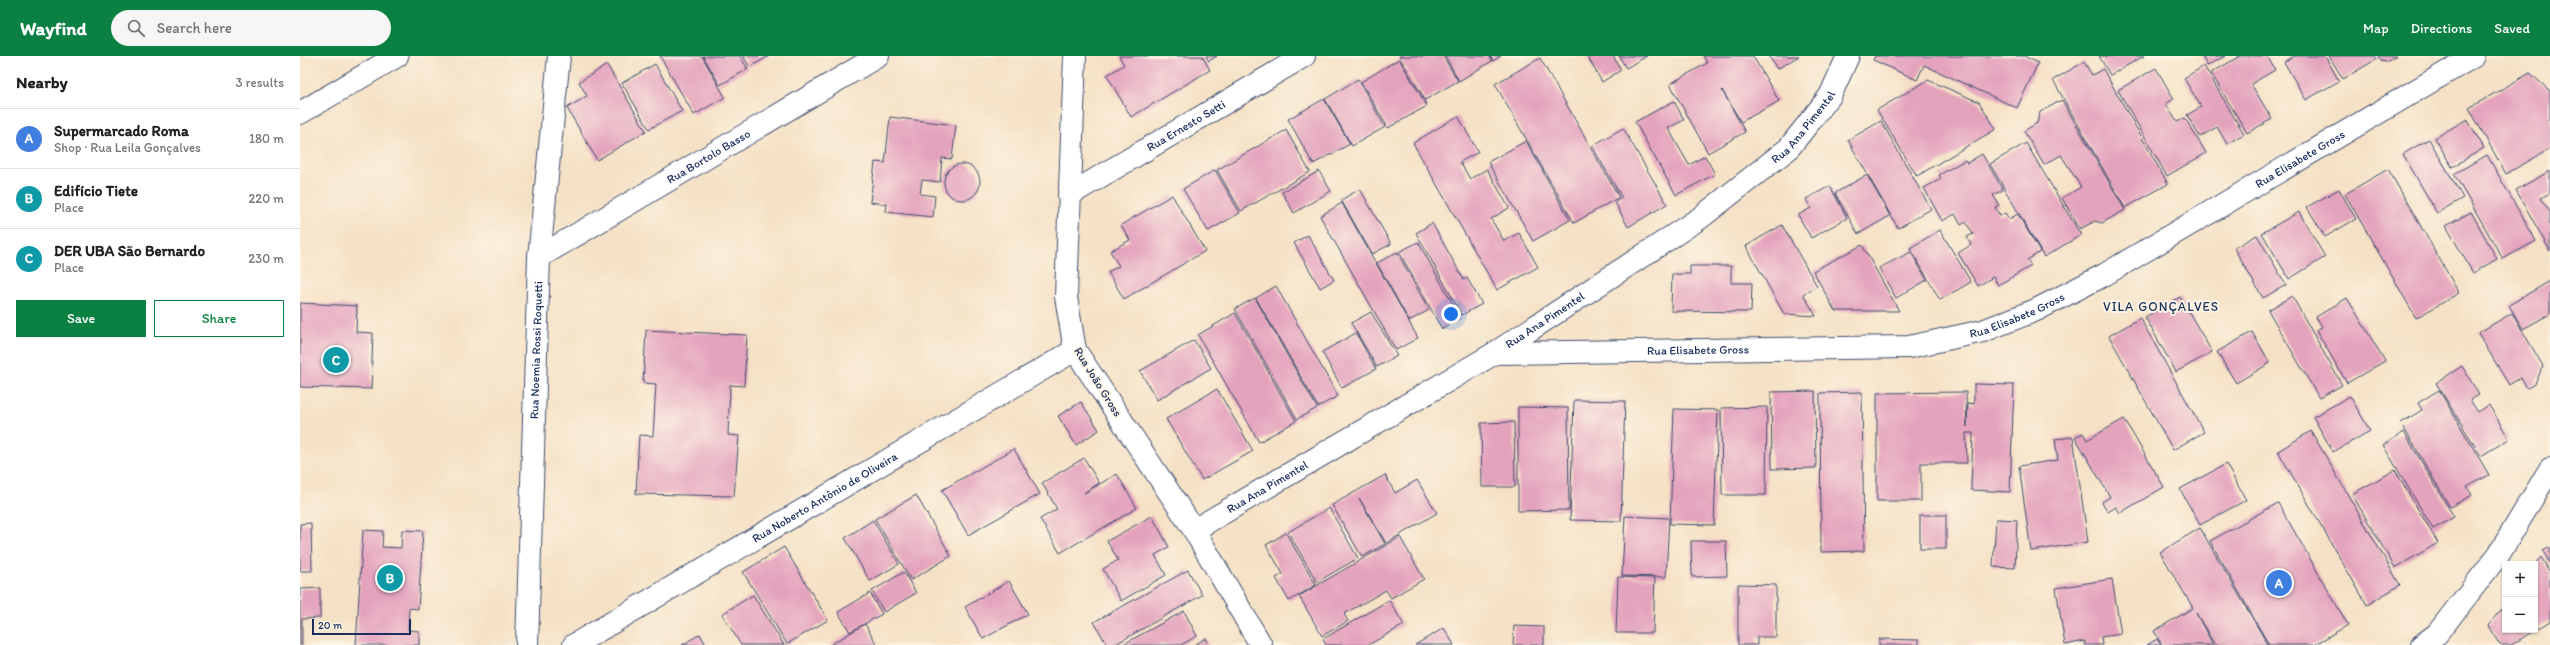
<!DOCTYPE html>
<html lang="en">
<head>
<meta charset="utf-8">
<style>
	body { margin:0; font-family:Itim,sans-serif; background:#f6f6f6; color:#222 }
	.controls { position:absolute; right:12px; bottom:12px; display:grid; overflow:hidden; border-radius:0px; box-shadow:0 1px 3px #0004 }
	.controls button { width:36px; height:36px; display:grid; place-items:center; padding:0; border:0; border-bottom:1px solid #e0e0e0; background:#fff; color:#222; font:20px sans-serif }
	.scale { position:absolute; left:12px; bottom:10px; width:99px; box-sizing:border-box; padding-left:4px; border:2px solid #1b2f5e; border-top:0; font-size:11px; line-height:14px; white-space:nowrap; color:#1b2f5e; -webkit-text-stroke:3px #fcf5e5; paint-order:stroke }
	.you { position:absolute; left:1151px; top:258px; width:14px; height:14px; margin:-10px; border:3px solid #fff; border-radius:50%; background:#1a73e8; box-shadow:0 0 0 6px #1a73e833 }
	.badge { display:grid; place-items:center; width:26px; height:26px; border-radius:50%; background:#0b8043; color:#fff; font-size:13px; font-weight:700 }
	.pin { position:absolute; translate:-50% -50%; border:2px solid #fff; box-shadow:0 1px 4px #0006 }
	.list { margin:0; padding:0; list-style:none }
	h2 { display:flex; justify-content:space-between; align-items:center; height:52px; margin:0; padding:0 16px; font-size:17px }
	h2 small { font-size:13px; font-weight:400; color:#767676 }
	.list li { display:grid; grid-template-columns:26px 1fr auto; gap:12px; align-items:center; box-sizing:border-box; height:60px; padding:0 16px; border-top:1px solid #e0e0e0 }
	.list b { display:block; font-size:15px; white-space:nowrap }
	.list p { margin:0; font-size:13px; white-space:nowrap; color:#767676 }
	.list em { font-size:13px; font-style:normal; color:#767676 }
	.actions { display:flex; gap:8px; padding:12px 16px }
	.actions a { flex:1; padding:9px 0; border:1px solid #0b8043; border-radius:0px; text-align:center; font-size:14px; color:#0b8043 }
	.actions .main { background:#0b8043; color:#fff }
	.icon { flex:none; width:22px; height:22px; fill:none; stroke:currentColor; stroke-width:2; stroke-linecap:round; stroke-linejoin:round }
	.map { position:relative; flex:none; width:2250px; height:589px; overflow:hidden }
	header { display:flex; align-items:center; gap:24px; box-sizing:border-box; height:56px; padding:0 20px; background:#0b8043; color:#fff }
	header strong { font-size:19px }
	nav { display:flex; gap:22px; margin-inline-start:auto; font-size:14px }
	.search { width:280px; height:36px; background:#f6f6f6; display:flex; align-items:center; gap:10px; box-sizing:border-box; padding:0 14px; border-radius:22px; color:#767676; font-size:15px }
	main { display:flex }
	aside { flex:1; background:#fff }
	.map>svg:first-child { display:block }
	.building { fill:#e4a3bd }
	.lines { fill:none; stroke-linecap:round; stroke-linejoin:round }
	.street-casing { stroke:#3c4a6d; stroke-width:24 }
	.street { stroke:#fff; stroke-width:22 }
	.labels { text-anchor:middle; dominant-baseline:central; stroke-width:4; stroke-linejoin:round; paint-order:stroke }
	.street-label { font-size:12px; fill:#1b2f5e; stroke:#fcf5e5 }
	.neighbourhood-label { font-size:13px; letter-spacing:1px; fill:#1b2f5e; stroke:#fcf5e5 }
</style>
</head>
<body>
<header>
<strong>Wayfind</strong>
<div class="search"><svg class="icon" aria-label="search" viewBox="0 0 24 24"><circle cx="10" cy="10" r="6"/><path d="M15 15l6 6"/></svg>Search here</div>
<nav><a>Map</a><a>Directions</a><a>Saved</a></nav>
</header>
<main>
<aside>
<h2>Nearby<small>3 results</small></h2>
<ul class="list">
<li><span class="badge" style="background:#3f7fe0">A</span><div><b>Supermarcado Roma</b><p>Shop · Rua Leila Gonçalves</p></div><em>180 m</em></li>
<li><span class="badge" style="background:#0f9aa8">B</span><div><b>Edifício Tiete</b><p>Place</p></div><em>220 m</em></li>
<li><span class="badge" style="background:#0f9aa8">C</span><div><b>DER UBA São Bernardo</b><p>Place</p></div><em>230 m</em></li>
</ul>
<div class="actions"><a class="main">Save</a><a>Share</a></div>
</aside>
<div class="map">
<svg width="2250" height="589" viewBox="0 0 2250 589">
	<rect width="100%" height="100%" fill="#fcf5e5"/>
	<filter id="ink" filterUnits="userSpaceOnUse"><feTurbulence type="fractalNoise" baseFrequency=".025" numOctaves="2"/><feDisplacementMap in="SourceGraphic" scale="8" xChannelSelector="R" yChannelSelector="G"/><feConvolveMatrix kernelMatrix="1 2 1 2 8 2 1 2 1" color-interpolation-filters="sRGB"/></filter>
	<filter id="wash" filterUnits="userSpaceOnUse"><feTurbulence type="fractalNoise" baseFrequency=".012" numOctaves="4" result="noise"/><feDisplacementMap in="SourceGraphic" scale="16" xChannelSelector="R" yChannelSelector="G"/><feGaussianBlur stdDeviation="0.9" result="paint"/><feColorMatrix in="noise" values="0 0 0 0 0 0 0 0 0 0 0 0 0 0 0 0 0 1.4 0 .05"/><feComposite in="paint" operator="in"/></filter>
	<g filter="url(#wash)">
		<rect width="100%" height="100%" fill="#f5e1c5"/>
		<g id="blocks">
			<g class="building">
				<path d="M360,0H402L425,41L394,59Z"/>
				<path d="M403,0H440L448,13L420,29Z"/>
				<path d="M443,0H469L450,11Z"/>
				<path d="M819,0H902L910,14L831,61L807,19L824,9Z"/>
				<path d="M906,0H917L909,5Z"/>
				<path d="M1099,0H1143L1158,25L1125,44Z"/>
				<path d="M1145,0H1189L1192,5L1159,25Z"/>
				<path d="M1190,0H1201L1193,5Z"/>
				<path d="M1287,0H1313L1321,14L1302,26Z"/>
				<path d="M1319,0H1347L1326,12Z"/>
				<path d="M1403,0H1453L1479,45L1441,66L1422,34L1445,76L1408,97L1370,28L1407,7Z"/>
				<path d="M1469,0H1499L1477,13Z"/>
				<path d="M1575,0H1724L1738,7L1717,52L1624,9L1617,24L1573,4Z"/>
				<path d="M1799,0H1844L1810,19Z"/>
				<path d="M1902,0H1925L1907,10Z"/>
				<path d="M1940,0H1967L1975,14L1951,28L1972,63L1947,77L1911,17Z"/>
				<path d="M1993,0H2025L2039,25L2006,44L1984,6Z"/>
				<path d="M2029,0H2075L2077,3L2043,23Z"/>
				<path d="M2078,0H2096L2086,6L2081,5Z"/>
				<path d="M1240,2L1319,141L1274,167L1195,28Z"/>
				<path d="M1099,3L1127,50L1088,72L1061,26Z"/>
				<path d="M1784,6L1792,19L1803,13L1868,128L1825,152L1753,24Z"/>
				<path d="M355,8L382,55L349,73L322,27Z"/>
				<path d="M307,9L346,75L297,104L267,52L287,40L279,26Z"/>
				<path d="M1904,10L1944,78L1927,88L1917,71L1900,81L1887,59L1901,51L1884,22Z"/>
				<path d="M1856,12L1874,43L1866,48L1877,66L1885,62L1906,97L1867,120L1818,34Z"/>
				<path d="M2230,17L2250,35V93L2206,118L2169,52Z"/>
				<path d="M1058,23L1085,71L1052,90L1025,43Z"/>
				<path d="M1628,24L1679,46L1696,73L1617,120L1577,54Z"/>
				<path d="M1024,43L1050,88L1013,108L988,63Z"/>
				<path d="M1762,44L1825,154L1802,167L1795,165L1780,173L1762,142L1781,131L1761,99L1744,109L1724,75L1737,67L1740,56Z"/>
				<path d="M1374,45L1384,64L1368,72L1389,109L1405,100L1415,118L1376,139L1335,66Z"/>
				<path d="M1158,60L1178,96L1160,106L1170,123L1187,113L1209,152L1191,163L1204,185L1219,177L1238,211L1197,234L1113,87Z"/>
				<path d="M590,61L656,69L652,103L642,102L640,126L622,124L620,138L635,140L633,161L586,156L587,148L570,146L575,106L585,107Z"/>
				<path d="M2167,63L2184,92L2152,111L2135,82Z"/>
				<path d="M1581,65L1631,153L1598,172L1548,84Z"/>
				<path d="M1323,72L1367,148L1328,171L1315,146L1322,142L1292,90Z"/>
				<path d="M986,74L1010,116L941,155L917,114Z"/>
				<path d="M2129,83L2163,142L2137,157L2103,98Z"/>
				<path d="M1226,85L1270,164L1233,185L1188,106Z"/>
				<path d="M1726,87L1781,179L1744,201L1690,108Z"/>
				<path d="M1682,98L1703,134L1693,139L1699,149L1695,151L1700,160L1705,157L1709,163L1718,158L1740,196L1727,204L1731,210L1698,229L1693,221L1678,230L1658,197L1671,189L1667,181L1673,178L1666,166L1661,169L1655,158L1642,165L1624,132L1641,123L1639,119L1665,104L1667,107Z"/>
				<path d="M2187,99L2236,185L2203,203L2154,118Z"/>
				<circle cx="662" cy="126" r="18"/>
				<path d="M2088,113L2159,237L2116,262L2045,138Z"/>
				<path d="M915,114L940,157L908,175L883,133Z"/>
				<path d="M1019,115L1031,135L994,157L982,136Z"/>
				<path d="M2250,115V137L2241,142L2250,156V195L2216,134Z"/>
				<path d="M1567,119L1590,160L1558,178L1535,137Z"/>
				<path d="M1530,130L1547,162L1511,182L1498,159L1511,152L1506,143Z"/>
				<path d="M1060,133L1091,188L1072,198L1041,144Z"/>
				<path d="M2039,133L2056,163L2025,181L2007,151Z"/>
				<path d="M872,139L905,195L824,243L808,216L819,210L810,195L830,184L821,169Z"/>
				<path d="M1042,147L1118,282L1096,294L1020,160Z"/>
				<path d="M1999,156L2025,201L1989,223L1962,177Z"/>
				<path d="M2171,156L2197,203L2173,217L2146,170Z"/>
				<path d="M1132,167L1164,224L1167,222L1182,248L1162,259L1116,177Z"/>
				<path d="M1482,169L1517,230L1503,238L1516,260L1484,258L1446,190Z"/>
				<path d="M1640,174L1671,226L1640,244L1610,192Z"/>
				<path d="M1008,179L1034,224L1020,232L994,187Z"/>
				<path d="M1957,179L1986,229L1963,242L1934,192Z"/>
				<path d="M1118,186L1161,262L1142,273L1099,196Z"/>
				<path d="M1562,189L1599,255H1535L1513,215Z"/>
				<path d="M1097,196L1129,254L1109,265L1077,207Z"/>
				<path d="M1611,196L1627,224L1596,242L1579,212Z"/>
				<path d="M1390,210H1431V227H1452L1451,256L1371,255L1372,218H1390Z"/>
				<path d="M2250,225V258L2223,273L2209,249Z"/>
				<path d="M976,230L1038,340L1018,351L956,242Z"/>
				<path d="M1992,240L2042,329L2019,342L1968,254Z"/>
				<path d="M1880,241L1912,296L1876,316L1845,261Z"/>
				<path d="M955,242L1017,352L997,363L935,253Z"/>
				<path d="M2047,242L2085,305L2047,327L2016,274L2022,271L2016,261Z"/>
				<path d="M0,247L57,250L56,276L73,277L71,333L0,331Z"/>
				<path d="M1071,256L1097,300L1077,311L1051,267Z"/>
				<path d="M935,257L996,365L959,386L898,279Z"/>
				<path d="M2212,257L2243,310L2235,328L2227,332L2221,321L2209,329L2178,277Z"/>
				<path d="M1840,262L1904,376L1873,394L1809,280Z"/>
				<path d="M346,274L447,279L444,330L430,329L428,379L439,380L434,440L336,438L339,379L353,380L356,328L343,327Z"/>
				<path d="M1952,276L1970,307L1936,327L1917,296Z"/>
				<path d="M1056,277L1076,313L1042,332L1022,296Z"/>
				<path d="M894,284L911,312L857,344L840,315Z"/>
				<path d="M2162,310L2179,339L2170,344L2178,356L2189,349L2209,383L2181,400L2136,327Z"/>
				<path d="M1674,328L1714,329L1710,436L1671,434L1673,377H1666L1667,407H1621V445H1577V337L1666,336L1667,371L1668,347L1674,348Z"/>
				<path d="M917,333L953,395L902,424L866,363Z"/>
				<path d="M2139,334L2189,419L2167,431L2172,439L2150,451L2101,367L2122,354L2118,347Z"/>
				<path d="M1515,335L1516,412L1472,413L1471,336Z"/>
				<path d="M1562,336L1564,495L1521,496L1520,337Z"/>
				<path d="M2050,340L2070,375L2033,396L2013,361Z"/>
				<path d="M1274,344L1325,345L1321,465L1270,464Z"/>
				<path d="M781,346L799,374L776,389L758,360Z"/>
				<path d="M1218,351L1268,352L1269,454L1218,455Z"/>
				<path d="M1467,351L1466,439H1422L1421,352Z"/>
				<path d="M1374,353L1418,354L1414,469L1370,468Z"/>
				<path d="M1824,363L1864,431L1820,457L1816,451L1808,456L1802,446L1810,441L1775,381L1783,377L1787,384Z"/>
				<path d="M1214,366L1215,431H1182L1181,367Z"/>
				<path d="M2011,375L2100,529L2067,549L1978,395Z"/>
				<path d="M2104,376L2154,461L2133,473L2083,389Z"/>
				<path d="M1773,381L1788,486L1731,495L1719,410L1758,404L1755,383Z"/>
				<path d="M714,393L740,438L668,479L642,434Z"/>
				<path d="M784,402L799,427L784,437L817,418L837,452L760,497L740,463L757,453L742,427Z"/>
				<path d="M1926,408L1946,444L1900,469L1880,433Z"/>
				<path d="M2095,414L2138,487L2095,512L2052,438Z"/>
				<path d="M1085,419L1095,437L1117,424L1137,457L1086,487L1059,442L1085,488L1062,501L1032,449Z"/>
				<path d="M616,439L651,500L611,524L575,463Z"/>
				<path d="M1978,447L2048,569L2014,589H1969L1910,485Z"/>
				<path d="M1029,452L1058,502L1017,526L988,476Z"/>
				<rect x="1620" y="459" width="26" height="34"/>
				<path d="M852,460L869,491L855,499L866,519L821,545L803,513L818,504L807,485Z"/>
				<path d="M1325,460L1369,462L1366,521L1322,520Z"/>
				<path d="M1696,463L1717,464L1715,512L1693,511Z"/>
				<path d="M573,464L599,508L570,525L545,482Z"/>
				<path d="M11,467L12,515H0V468Z"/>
				<path d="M1900,472L1968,589H1915L1896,557L1913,589H1862L1854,575L1893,552L1860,496Z"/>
				<path d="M63,474L83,475L82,491L101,492L102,474L123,475L118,553L109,552L108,574L119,575V589H56Z"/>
				<path d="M986,477L1016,529L989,545L976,522L983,518L966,489Z"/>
				<path d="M1100,481L1124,523L1091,542L1086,534L1044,558L1048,565L1022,580L999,540Z"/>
				<path d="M1391,485H1426L1427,520L1392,521Z"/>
				<path d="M484,491L528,564L487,588L443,516Z"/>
				<path d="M2250,491V508L2243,495Z"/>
				<path d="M2241,501L2250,516V565L2211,589H2200L2188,570L2205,548V574H2235V508Z"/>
				<path d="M888,514L902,539L814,589H807L794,566Z"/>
				<path d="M604,516L616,537L584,556L572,535Z"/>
				<path d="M1318,521L1355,522L1353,577H1316Z"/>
				<path d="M1812,523L1821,578L1801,581L1802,589H1785V585L1765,589L1756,532Z"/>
				<path d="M709,525L728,558L683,583L665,551Z"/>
				<path d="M1438,528L1476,529V581H1457V589H1438Z"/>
				<path d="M20,532V562L2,563V589H0V533Z"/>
				<path d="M570,537L582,558L550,576L538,556Z"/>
				<path d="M453,539L484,589H441L422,558Z"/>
				<path d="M1089,544L1104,569L1068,589H1026L1023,583Z"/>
				<path d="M884,555L897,580L881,589H822Z"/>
				<path d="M565,568L577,589H530Z"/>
				<path d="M1214,570L1244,571V589H1213Z"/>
				<path d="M1144,572L1154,589H1115Z"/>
				<path d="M400,578L406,589H382Z"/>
				<path d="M906,582L909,589H894Z"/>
				<path d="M1579,583L1619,584V589H1579Z"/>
				<path d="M1857,583L1861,589H1847Z"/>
			</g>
		</g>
	</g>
	<g filter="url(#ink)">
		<use href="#blocks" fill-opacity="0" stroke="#3c4a6d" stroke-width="1"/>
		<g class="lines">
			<defs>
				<g id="street">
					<path d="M775,0L766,241L775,294L894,474L961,589"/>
					<path d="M0,57L97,0"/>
					<path id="s1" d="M769,139L1004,0"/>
					<path id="s2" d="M239,201L578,0"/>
					<path id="s3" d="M1195,297L1609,291L1683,275L1736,254L1804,219L2174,0"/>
					<path id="s4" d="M894,474L1195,297L1400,162L1488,93L1530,40L1548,0"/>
					<path id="s5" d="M227,589L239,201L259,0"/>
					<path id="s6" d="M274,589L775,294"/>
					<path d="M2122,589L2137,578L2199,498L2250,413"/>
				</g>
			</defs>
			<use href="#street" class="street-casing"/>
			<use href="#street" class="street"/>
		</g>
	</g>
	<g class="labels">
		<g class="street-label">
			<text stroke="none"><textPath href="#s1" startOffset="136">Rua Ernesto Setti</textPath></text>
			<text stroke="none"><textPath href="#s4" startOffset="733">Rua Ana Pimentel</textPath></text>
			<text stroke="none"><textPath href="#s2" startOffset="197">Rua Bortolo Basso</textPath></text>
			<text stroke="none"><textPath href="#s3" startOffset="851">Rua Elisabete Gross</textPath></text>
			<text stroke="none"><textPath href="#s3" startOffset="527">Rua Elisabete Gross</textPath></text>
			<text stroke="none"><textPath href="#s4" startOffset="409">Rua Ana Pimentel</textPath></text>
			<text stroke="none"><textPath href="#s5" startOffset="295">Rua Noemia Rossi Roquetti</textPath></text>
			<text stroke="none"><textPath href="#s3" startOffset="203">Rua Elisabete Gross</textPath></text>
			<text transform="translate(798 326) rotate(58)">Rua João Gross</text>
			<text stroke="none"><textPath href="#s4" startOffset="85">Rua Ana Pimentel</textPath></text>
			<text stroke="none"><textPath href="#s6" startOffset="291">Rua Noberto Antônio de Oliveira</textPath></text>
		</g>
		<g class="neighbourhood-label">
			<text x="1861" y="250">VILA GONÇALVES</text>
		</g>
	</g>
</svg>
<div class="controls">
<button>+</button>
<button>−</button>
</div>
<div class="scale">20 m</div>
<div class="you"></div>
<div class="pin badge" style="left:1979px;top:527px;background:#3f7fe0">A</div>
<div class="pin badge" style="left:90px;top:522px;background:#0f9aa8">B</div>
<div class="pin badge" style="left:36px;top:304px;background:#0f9aa8">C</div>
</div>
</main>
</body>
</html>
